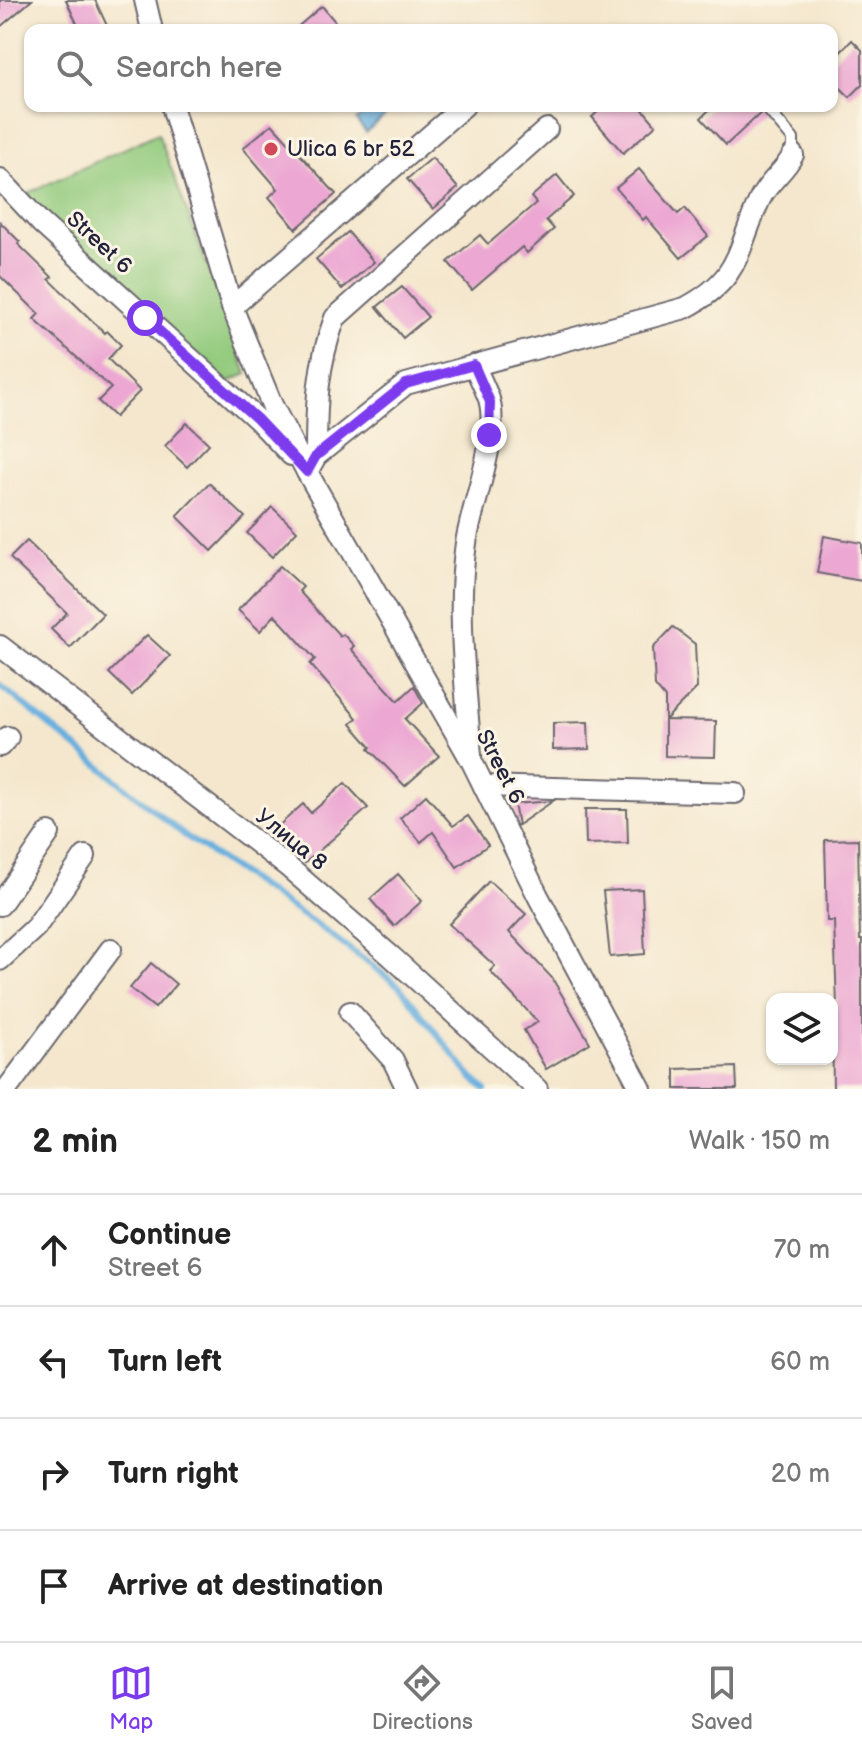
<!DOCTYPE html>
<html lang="en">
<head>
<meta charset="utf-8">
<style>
	body { margin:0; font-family:"Balsamiq Sans",sans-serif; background:#f2f2f2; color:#222 }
	.controls { position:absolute; right:24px; bottom:24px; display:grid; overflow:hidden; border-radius:16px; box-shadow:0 2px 6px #0004 }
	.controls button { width:72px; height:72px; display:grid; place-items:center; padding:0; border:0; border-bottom:2px solid #e0e0e0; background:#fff; color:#222; font:40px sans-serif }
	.stop { position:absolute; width:24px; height:24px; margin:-18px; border:6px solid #7c3aed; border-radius:50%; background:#fff }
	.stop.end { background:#7c3aed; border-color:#fff; box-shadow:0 2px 8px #0008 }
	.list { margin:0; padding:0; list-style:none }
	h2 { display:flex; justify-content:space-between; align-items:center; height:104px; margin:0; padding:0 32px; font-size:34px }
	h2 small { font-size:26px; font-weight:400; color:#767676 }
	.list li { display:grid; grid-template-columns:52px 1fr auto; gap:24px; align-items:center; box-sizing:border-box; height:112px; padding:0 32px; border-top:2px solid #e0e0e0 }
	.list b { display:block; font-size:30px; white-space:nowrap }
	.list p { margin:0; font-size:26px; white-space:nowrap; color:#767676 }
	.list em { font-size:26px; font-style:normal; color:#767676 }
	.icon { flex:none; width:44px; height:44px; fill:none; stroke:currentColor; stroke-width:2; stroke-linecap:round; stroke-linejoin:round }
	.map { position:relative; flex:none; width:862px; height:1089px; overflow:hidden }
	.search { position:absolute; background:#fff; box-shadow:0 2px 6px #0004; left:24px; right:24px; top:24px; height:88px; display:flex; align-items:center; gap:20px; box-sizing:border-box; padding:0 28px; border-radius:16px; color:#767676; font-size:30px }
	.sheet { height:552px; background:#fff }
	nav { display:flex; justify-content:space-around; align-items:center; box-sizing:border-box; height:112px; border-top:2px solid #e0e0e0; background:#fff; font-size:22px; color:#767676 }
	nav a { display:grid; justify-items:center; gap:4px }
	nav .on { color:#7c3aed }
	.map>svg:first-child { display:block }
	.green { fill:#92ca7d; stroke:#5a765c; stroke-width:2 }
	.water { fill:#67afde; stroke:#44688c; stroke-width:2 }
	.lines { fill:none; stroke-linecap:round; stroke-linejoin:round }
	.stream { stroke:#67afde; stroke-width:6 }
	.building { fill:#eca8d3 }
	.lane-casing { stroke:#6c676e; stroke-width:14 }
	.street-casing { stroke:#6c676e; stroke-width:24 }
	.lane { stroke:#fff; stroke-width:10 }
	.street { stroke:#fff; stroke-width:20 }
	.route { stroke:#7c3aed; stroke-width:10 }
	.poi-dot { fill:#d1495b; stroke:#fcf5e5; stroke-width:3 }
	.labels { text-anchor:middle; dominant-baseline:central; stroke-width:6; stroke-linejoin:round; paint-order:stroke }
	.poi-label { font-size:22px; fill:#22223b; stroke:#fcf5e5; text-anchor:start }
	.street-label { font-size:22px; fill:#22223b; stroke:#fcf5e5 }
</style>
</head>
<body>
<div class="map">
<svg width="862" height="1089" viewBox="0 0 862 1089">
	<rect width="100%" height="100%" fill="#fcf5e5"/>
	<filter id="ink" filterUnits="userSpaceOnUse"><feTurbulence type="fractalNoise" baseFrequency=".0125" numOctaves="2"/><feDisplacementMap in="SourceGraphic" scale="16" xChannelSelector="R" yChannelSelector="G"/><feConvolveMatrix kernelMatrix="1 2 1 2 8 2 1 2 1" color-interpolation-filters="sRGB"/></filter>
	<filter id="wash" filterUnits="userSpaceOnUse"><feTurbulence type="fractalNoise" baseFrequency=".006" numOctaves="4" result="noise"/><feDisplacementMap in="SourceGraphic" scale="32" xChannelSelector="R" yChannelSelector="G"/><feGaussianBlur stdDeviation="1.8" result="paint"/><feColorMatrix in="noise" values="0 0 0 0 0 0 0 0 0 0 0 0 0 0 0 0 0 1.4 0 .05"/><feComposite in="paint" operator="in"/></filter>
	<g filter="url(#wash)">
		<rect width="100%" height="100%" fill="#f4e7cd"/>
		<path class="green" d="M158,133L247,374L224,384L24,195Z"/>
		<path class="water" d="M372,106H382L388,113L366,132L356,120Z"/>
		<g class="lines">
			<path class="stream" d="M0,685L184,835L324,930L399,986L472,1078L485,1089"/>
		</g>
		<g id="blocks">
			<g class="building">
				<path d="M0,0H32L0,27Z"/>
				<path d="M66,0H95L109,30H80Z"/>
				<path d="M322,6L342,30H294Z"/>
				<path d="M852,40L862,50V85L850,97L832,80V61Z"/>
				<path d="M604,106H640L656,125L623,153L592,117Z"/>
				<path d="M713,106H765L762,112L726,145L701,118Z"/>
				<path d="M272,124L336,194L296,229L269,197L278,189L243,148Z"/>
				<path d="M432,158L458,188L433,209L407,179Z"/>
				<path d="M639,169L678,214L685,208L708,236L681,258L646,217L643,220L616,188Z"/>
				<path d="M557,175L574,196L546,220L554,229L527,253L522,247L472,290L448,262L480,235L488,244L536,203L531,197Z"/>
				<path d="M0,222L20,242L18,244L52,277L49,279L105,333L107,331L121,345L108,359L140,391L115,417L98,401L111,388L34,319L39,314L0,276Z"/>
				<path d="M348,232L374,262L342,289L316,259Z"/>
				<path d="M402,287L428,317L403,338L377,307Z"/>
				<path d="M187,423L209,444L187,467L165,446Z"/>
				<path d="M209,483L245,517L212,551L177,516Z"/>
				<path d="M272,507L297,531L272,557L247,533Z"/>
				<path d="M824,536L862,543V581L817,573Z"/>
				<path d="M27,541L103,614L70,648L51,629L67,613L10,558Z"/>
				<path d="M280,566L303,587L299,591L340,636L343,634L354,646L351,649L398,701L414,686L423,703L405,719L439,756L405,786L369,749L371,747L351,724L357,718L310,664L315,659L275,615L260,631L238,610Z"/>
				<path d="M673,627L695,644L697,688L665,720V698L655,686L653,648Z"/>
				<path d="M147,635L170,656L132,695L109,673Z"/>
				<path d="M665,720L716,721L715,757L665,756Z"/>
				<path d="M588,722L589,749L553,750V723Z"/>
				<path d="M345,783L368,808L305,863L275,829L303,804L311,813Z"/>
				<path d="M426,795L453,826L468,816L488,845L457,867L433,832L421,842L400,818Z"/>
				<path d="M553,801L518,825L514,804Z"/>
				<path d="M585,809H627L628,843L586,844Z"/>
				<path d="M858,839L860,940H862V1089H833L832,1007L837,1006L834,921H827L825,840Z"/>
				<path d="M398,874L422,901L394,926L370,899Z"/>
				<path d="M489,881L526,914L509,932L552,978L590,1043L546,1069L524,1030L538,1022L490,971L495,966L449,924Z"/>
				<path d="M642,889L645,954L610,957L603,891Z"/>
				<path d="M151,963L176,984L155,1008L130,988Z"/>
				<path d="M736,1067L737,1089H675V1069Z"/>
			</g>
		</g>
	</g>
	<g filter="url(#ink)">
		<use href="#blocks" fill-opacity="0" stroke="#6c676e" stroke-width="2"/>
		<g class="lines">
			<defs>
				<path id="lane" d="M770,112L793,139V155"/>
				<g id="street">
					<path d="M145,0L152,30"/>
					<path d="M172,106L232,307L272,405L307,472L471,760L538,896L641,1089"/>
					<path d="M0,179L41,223L257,419L291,455"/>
					<path d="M232,307L464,106"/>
					<path d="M316,456C316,405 317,366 335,318L547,129"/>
					<path d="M307,472L316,456L406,384L685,308C742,278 736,251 760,199C768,182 785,171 793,155"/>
					<path d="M0,646L287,866L392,957L537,1089"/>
					<path d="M0,746L8,737"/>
					<path d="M471,756C466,686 456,612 466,543C472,504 500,436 489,399C485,388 479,376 474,365"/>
					<path d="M484,786L735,793"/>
					<path d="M0,905L49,833"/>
					<path d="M0,960L36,927L85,856"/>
					<path d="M350,1012L393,1060L407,1089"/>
					<path d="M7,1089L111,949"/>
				</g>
			</defs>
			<use href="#lane" class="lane-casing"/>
			<use href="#street" class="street-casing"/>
			<use href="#lane" class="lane"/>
			<use href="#street" class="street"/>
		</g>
	</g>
	<g class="lines" filter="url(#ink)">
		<path class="route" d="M145,318L257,419L307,472L316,456L406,384L474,365L490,402L489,435"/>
	</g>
	<circle class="poi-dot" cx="271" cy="149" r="8"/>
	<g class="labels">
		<g class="poi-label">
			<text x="287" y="149">Ulica 6 br 52</text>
		</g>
		<g class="street-label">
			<text transform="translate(99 243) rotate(43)">Street 6</text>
			<text transform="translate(500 767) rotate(63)">Street 6</text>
			<text transform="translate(291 840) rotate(39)">Улица 8</text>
		</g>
	</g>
</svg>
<div class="controls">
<button><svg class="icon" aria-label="layers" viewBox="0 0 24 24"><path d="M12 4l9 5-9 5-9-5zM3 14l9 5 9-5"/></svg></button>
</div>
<div class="stop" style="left:145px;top:318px"></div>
<div class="stop end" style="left:489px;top:435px"></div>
<div class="search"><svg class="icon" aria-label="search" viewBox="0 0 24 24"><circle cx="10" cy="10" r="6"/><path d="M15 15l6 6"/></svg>Search here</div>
</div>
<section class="sheet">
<h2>2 min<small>Walk · 150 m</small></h2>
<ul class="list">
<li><svg class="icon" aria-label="ahead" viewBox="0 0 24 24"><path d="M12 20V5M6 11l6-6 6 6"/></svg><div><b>Continue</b><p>Street 6</p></div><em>70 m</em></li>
<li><svg class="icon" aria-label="left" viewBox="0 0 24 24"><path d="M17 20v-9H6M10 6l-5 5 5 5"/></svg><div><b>Turn left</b></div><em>60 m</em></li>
<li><svg class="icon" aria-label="right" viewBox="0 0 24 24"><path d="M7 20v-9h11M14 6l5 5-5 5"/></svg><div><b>Turn right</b></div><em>20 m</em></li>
<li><svg class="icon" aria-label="arrive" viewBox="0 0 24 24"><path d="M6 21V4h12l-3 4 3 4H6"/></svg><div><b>Arrive at destination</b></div></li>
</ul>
</section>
<nav>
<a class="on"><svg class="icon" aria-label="map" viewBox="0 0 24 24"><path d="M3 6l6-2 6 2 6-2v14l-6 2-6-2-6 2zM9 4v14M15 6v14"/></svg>Map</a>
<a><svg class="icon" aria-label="directions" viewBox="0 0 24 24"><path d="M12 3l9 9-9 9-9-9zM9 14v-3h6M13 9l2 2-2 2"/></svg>Directions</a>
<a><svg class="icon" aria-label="saved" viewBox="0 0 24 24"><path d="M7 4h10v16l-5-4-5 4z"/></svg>Saved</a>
</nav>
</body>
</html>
